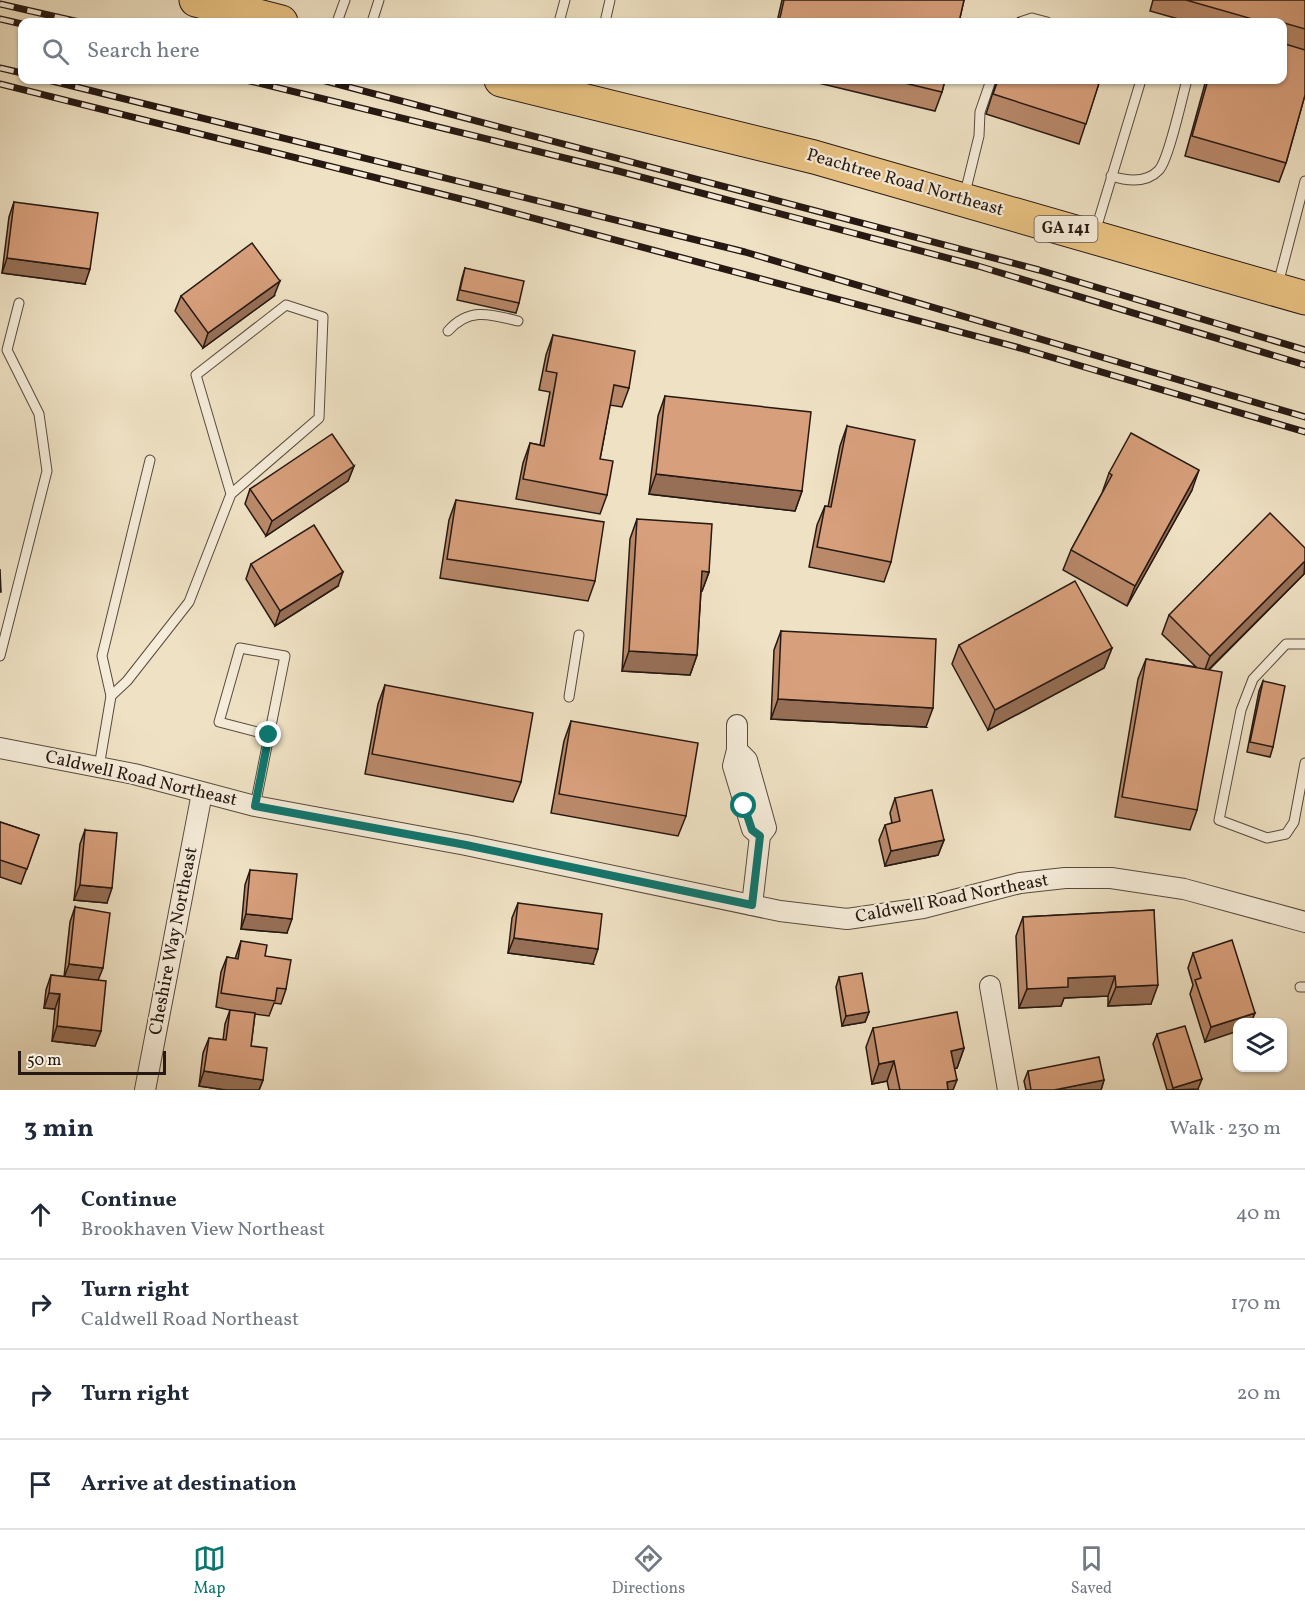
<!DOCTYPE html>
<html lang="en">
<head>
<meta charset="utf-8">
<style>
	body { margin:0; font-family:Vollkorn,serif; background:#f6f6f7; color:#1f2937 }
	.controls { position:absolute; right:18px; bottom:18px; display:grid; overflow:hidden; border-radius:12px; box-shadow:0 2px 4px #0004 }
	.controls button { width:54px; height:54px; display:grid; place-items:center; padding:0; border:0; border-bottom:2px solid #e0e1e3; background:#fff; color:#1f2937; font:30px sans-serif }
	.scale { position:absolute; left:18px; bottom:15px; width:148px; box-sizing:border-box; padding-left:6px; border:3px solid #261812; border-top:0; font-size:16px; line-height:21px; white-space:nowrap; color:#261812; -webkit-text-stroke:4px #f5ecd9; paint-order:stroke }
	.stop { position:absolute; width:18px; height:18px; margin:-14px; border:4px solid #0f766e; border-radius:50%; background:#fff }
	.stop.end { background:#0f766e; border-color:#fff; box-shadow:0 2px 6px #0008 }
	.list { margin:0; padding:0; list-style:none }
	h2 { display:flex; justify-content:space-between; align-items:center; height:78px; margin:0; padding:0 24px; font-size:26px }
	h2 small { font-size:20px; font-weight:400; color:#747a83 }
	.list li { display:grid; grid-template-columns:39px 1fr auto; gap:18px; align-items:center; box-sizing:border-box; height:90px; padding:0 24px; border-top:2px solid #e0e1e3 }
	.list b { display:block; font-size:22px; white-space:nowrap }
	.list p { margin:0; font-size:20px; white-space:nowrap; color:#747a83 }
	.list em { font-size:20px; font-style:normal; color:#747a83 }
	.icon { flex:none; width:33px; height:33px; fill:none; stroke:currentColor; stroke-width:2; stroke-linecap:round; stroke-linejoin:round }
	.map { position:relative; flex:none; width:1305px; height:1090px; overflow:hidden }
	.search { position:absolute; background:#fff; box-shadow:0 2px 4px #0004; left:18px; right:18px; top:18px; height:66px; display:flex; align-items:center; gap:15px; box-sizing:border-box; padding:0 21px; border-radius:12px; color:#747a83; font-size:22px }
	.sheet { height:438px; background:#fff }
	nav { display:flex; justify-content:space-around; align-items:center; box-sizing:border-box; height:84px; border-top:2px solid #e0e1e3; background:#fff; font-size:16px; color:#747a83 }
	nav a { display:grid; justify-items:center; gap:3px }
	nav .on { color:#0f766e }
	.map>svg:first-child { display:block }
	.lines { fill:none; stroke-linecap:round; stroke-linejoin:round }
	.lane-casing { stroke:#584a3e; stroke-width:11 }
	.street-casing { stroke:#584a3e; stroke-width:22 }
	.highway-casing { stroke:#261812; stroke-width:35 }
	.lane { stroke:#f5ecd9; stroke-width:9 }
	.street { stroke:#f5ecd9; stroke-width:20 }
	.highway { stroke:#e8c182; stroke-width:33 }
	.rail-casing { stroke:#261812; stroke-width:7 }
	.rail { stroke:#f5ecd9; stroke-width:4.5; stroke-dasharray:14; stroke-linecap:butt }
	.wall { fill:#b9896a; stroke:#261812; stroke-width:1.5 }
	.shaded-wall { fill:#966f56; stroke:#261812; stroke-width:1.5 }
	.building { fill:#d79f7b; stroke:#261812; stroke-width:1.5 }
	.route { stroke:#0f766e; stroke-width:8 }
	.labels { text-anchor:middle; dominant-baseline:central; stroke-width:4.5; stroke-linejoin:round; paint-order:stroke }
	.shield { fill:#f5ecd9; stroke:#64584e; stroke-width:1.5 }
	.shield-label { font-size:16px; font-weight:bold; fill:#261812 }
	.street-label { font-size:18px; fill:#261812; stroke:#f5ecd9 }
</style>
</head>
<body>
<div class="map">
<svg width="1305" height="1090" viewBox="0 0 1305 1090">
	<rect width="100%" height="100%" fill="#efe2c4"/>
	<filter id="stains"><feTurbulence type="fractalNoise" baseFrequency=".00333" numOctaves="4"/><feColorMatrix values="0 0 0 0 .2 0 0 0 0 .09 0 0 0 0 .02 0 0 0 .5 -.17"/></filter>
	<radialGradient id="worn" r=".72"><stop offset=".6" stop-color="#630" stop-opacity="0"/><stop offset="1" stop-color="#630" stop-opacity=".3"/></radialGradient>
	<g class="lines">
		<defs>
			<g id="lane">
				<path d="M337,22L345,0"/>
				<path d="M372,22L379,0"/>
				<path d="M559,22L565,0"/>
				<path d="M605,22L610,0"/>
				<path d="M1020,22L1032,18L1047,22"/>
				<path d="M1111,176C1127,181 1146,184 1159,170C1169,159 1182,97 1187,80"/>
				<path d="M965,193L979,136L980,112L991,80"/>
				<path d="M1095,232L1141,80"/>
				<path d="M1278,284L1305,181"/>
				<path d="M448,331C469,307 490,314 518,321"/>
				<path d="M1305,644H1286L1253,679L1241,710L1219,820L1267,838L1286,834L1294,822L1305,763"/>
				<path d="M0,656L47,471L39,414L7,350L19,303"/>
				<path d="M111,696L127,681L189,602L231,494L319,418L323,317L286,305L196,375L231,494"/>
				<path d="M569,697L579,635"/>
				<path d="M99,767L111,696L102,656L150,460"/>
				<path d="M255,806L285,656L240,648L219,722L269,735"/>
				<path d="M1300,987H1305"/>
			</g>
			<g id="street">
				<path d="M737,725V750L733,766L752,829L760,836"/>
				<path d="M0,748L134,774L255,806L466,845L780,911L847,919L923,908L1020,883L1065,878H1111L1184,889L1305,922"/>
				<path d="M737,750L747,760L766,828L760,836L752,905"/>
				<path d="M990,986L1008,1090"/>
				<path d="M145,1090L202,793"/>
			</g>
			<g id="highway">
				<path d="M196,0L281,22"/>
				<path d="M501,80L814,157L1305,298"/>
			</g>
		</defs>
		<use href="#lane" class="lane-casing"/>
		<use href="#street" class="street-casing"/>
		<use href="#highway" class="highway-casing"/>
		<use href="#lane" class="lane"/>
		<use href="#street" class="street"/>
		<use href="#highway" class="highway"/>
		<defs>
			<g id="rail">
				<path d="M0,4L79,22"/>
				<path d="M0,19L22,24"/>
				<path d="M0,68L22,73"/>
				<path d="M48,80L745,252L1305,417"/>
				<path d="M246,80L618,171L978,266L1305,365"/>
				<path d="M322,80L1039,270L1305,350"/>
				<path d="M0,84L473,202L1020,348L1305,432"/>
			</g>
		</defs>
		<use href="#rail" class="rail-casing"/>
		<use href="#rail" class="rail"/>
	</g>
	<g class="wall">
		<path d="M782,0H964L959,22H777Z"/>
		<path d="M1153,0H1305V95L1286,163L1279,182L1185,156L1206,80H1282V22H1189L1150,11Z"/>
		<path d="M806,80H945L942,92L935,111Z"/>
		<path d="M997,80H1100L1079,144L986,114Z"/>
		<path d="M14,202L85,284L2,273L9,217Z"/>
		<path d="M465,268L519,303L516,313L457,300L462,278Z"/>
		<path d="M181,296H274L203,348L175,311Z"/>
		<path d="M553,335L629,388L622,407L610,405L600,459L607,495L600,514L516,499L523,463L530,443L540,445L550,392L539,390L546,355Z"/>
		<path d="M665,396L802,491L795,511L649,494L658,416Z"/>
		<path d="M847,426L891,562L884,582L809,567L817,525L825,506L828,507L840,446Z"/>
		<path d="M354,466L348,481L266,536L245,504L250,489Z"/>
		<path d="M1109,473L1192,490L1127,606L1063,570L1071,550L1102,493Z"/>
		<path d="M456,500L595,581L588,601L440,578L449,520Z"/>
		<path d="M637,519L709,572L702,591H701L697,655L690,675L622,671L630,539Z"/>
		<path d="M1305,548V571L1304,574L1209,670L1197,810L1190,830L1115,817L1138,679L1146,659L1196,667L1162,634L1169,615Z"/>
		<path d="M251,564L338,586L275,626L246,579Z"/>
		<path d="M781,631L926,727L771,719L774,650Z"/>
		<path d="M959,645L1112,648L1104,668L988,730L952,664Z"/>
		<path d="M1263,681L1273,747L1270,757L1247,752L1259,691Z"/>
		<path d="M385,685L521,782L513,802L365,774L378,704Z"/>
		<path d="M571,721L686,816L678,836L551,813L564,741Z"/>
		<path d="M895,798L944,840L938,855L885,866L879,840L885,825L892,823L890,813Z"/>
		<path d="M0,822L39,835L21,884L0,877Z"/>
		<path d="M85,830L107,903L74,900L80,844Z"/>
		<path d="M250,870L287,933L241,929L245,885Z"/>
		<path d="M518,903L593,964L508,953L512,918Z"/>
		<path d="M75,907L98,981L101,1031L95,1046L52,1041L55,1009L44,1008L46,990L51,975L64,977L70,922Z"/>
		<path d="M1154,910L1151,1004L1108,1006V996L1064,998L1061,1006L1019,1008L1016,936L1023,917Z"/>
		<path d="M241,941L265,956L286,989L281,1004L274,1003L269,1016L255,1014L251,1046L263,1080L259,1090H226L199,1086L203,1053L209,1038L223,1040L225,1024L230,1010L216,1007L221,972L227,957L235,959Z"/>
		<path d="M1193,953L1255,1013L1205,1042L1190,994L1193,985L1188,968Z"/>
		<path d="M839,977L869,1012L865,1022L842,1026L836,987Z"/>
		<path d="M873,1028L964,1048L957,1068H954L953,1090H889L887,1081L872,1084L866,1047Z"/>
		<path d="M1157,1034L1198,1089L1167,1090L1153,1044Z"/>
		<path d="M1028,1071L1104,1080L1101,1090H1026L1024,1081Z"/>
	</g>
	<g class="shaded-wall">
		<path d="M7,258L90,269L85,284L2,273Z"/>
		<path d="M280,281L274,296L203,348L208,333Z"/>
		<path d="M354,466L348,481L266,536L272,521Z"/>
		<path d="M1199,470L1192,490L1127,606L1135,586Z"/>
		<path d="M656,474L802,491L795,511L649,494Z"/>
		<path d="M1305,561L1304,574L1203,675L1210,656Z"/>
		<path d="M702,571L709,572L702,591H695Z"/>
		<path d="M343,572L338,586L275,626L280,611Z"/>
		<path d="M1112,648L1104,668L988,730L995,710Z"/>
		<path d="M629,651L697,655L690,675L622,671Z"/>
		<path d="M778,699L933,708L926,727L771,719Z"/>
		<path d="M944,840L938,855L885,866L891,851Z"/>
		<path d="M80,885L112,888L107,903L74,900Z"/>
		<path d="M246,914L292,919L287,933L241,929Z"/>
		<path d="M514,938L598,949L593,964L508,953Z"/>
		<path d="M69,964L103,968L97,983L64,978Z"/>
		<path d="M1115,976L1108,996L1064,998L1061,1006L1019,1008L1027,989L1068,978Z"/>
		<path d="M1158,985L1151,1004L1108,1006L1116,987Z"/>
		<path d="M49,993L60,994L55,1009L44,1008Z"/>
		<path d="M869,1012L865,1022L842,1026L846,1016Z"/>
		<path d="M1255,1013L1251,1023H1238V1031L1205,1042L1211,1027Z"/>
		<path d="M57,1026L101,1031L95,1046L52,1041Z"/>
		<path d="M964,1048L957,1068L944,1070L951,1051Z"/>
		<path d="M894,1061L887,1081L872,1084L879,1064Z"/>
		<path d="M204,1071L263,1080L259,1090H226L199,1086Z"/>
		<path d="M1202,1079L1198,1089L1173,1090V1088Z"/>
		<path d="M957,1080L953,1090H944L947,1082Z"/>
		<path d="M1104,1080L1101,1090H1054Z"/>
	</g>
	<g class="building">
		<path d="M784,0H964L959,22H779Z"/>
		<path d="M1186,0H1305V29L1274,20V22H1256V20Z"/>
		<path d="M1018,18L1030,22H1017Z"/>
		<path d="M1282,43L1305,50V95L1286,163L1192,136L1208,80H1282Z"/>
		<path d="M892,80H945L942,92Z"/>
		<path d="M998,80H1100L1086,124L993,94Z"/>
		<path d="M14,202L98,213L90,269L7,258Z"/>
		<path d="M252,243L280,281L208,333L181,296Z"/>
		<path d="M465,268L524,281L519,303L460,290Z"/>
		<path d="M553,335L635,351L629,388L614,385L600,459L613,461L607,495L523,479L530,443L544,446L557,373L546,371Z"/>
		<path d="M665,396L811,412L802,491L656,474Z"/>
		<path d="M847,426L915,440L891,562L817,547L825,506L831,507Z"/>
		<path d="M1131,433L1199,470L1135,586L1071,550L1112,475L1109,473Z"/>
		<path d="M332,434L354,466L272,521L250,489Z"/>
		<path d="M456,500L604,522L595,581L447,559Z"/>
		<path d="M1270,513L1305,548V561L1210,656L1169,615Z"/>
		<path d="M637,519L712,524L709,572L702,571L697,655L629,651Z"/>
		<path d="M314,525L343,572L280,611L251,564Z"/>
		<path d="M0,569L1,592H0Z"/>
		<path d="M1075,581L1112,648L995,710L959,645Z"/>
		<path d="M781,631L936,639L933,708L778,699Z"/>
		<path d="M1146,659L1222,672L1197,810L1122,797Z"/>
		<path d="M1263,681L1285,686L1273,747L1250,742Z"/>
		<path d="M385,685L533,713L521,782L372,754Z"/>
		<path d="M571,721L698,743L686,816L559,794Z"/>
		<path d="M932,790L944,840L891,851L885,825L900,821L895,798Z"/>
		<path d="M0,822L39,835L27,869L0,860Z"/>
		<path d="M85,830L117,833L112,888L80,885Z"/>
		<path d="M250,870L297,874L292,919L246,914Z"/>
		<path d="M518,903L602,914L598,949L514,938Z"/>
		<path d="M75,907L110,913L103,968L69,964Z"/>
		<path d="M1154,910L1158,985L1116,987L1115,976L1068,978V987L1027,989L1023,917Z"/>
		<path d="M1232,940L1255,1013L1211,1027L1195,980L1201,978L1193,953Z"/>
		<path d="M241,941L267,945L265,956L291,960L286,989L277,988L275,1001L221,993L227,957L238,959Z"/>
		<path d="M862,973L869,1012L846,1016L839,977Z"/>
		<path d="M51,975L106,981L101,1031L57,1026L60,994L49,993Z"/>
		<path d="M230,1010L255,1013L251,1046L267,1048L263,1080L204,1071L209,1038L226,1040Z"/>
		<path d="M957,1012L964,1048L951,1051L957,1080L947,1082L948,1090H900L894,1061L879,1064L873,1028Z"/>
		<path d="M1185,1026L1202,1079L1173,1088L1157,1034Z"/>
		<path d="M1099,1057L1104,1080L1054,1090H1031L1028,1071Z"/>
	</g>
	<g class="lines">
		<path class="route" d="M269,735L255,806L466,845L752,905L760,836L752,830L744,806"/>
	</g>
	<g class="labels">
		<rect class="shield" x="1034.5" y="216" width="63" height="26" rx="4.5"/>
		<g class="shield-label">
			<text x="1066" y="229">GA 141</text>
		</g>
		<g class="street-label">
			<text transform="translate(905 183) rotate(16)">Peachtree Road Northeast</text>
			<text transform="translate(141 779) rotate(13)">Caldwell Road Northeast</text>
			<text transform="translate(952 899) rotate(-11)">Caldwell Road Northeast</text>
			<text transform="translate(174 941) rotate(-79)">Cheshire Way Northeast</text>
		</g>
	</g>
	<rect width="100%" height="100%" filter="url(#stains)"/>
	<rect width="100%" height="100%" fill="url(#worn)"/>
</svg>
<div class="controls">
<button><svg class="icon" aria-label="layers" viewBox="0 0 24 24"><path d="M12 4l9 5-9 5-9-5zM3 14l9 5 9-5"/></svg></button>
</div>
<div class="scale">50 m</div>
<div class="stop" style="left:744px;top:806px"></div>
<div class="stop end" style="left:269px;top:735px"></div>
<div class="search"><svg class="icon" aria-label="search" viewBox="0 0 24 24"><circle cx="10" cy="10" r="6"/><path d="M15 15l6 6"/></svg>Search here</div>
</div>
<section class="sheet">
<h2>3 min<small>Walk · 230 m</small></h2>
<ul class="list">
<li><svg class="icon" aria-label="ahead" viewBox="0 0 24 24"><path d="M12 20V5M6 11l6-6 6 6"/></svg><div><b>Continue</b><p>Brookhaven View Northeast</p></div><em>40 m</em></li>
<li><svg class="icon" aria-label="right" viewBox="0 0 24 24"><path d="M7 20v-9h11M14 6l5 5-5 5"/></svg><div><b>Turn right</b><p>Caldwell Road Northeast</p></div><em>170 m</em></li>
<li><svg class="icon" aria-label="right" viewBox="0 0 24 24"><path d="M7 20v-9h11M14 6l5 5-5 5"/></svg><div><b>Turn right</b></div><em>20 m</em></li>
<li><svg class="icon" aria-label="arrive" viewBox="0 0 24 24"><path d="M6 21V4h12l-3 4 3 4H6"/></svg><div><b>Arrive at destination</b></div></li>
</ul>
</section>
<nav>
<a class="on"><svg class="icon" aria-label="map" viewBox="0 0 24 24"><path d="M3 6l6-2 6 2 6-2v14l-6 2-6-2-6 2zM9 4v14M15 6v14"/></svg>Map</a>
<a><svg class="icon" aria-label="directions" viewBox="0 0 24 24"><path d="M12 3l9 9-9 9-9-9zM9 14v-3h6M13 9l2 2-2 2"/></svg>Directions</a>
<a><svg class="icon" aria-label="saved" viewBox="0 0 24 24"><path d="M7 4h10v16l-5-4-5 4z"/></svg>Saved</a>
</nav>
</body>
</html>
